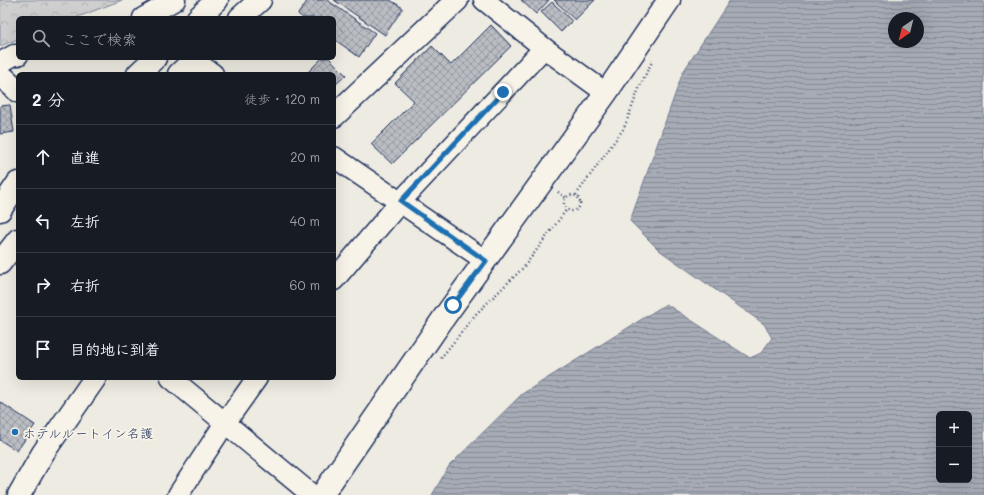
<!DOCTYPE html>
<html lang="ja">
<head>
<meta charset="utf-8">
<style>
	body { margin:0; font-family:Mali,"Klee One",sans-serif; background:#20242c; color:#f1f3f6 }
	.controls { position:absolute; right:12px; bottom:12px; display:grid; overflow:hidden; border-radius:6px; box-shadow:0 4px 16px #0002 }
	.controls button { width:36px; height:36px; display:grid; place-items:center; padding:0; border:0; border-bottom:1px solid #363941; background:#171b24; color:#f1f3f6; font:20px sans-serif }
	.compass { position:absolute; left:888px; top:12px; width:36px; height:36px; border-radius:50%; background:#171b24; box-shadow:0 4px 16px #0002; rotate:215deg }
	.stop { position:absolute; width:12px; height:12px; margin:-9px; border:3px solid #1f6fb2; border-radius:50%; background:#fff }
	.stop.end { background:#1f6fb2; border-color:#fff; box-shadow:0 1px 4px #0008 }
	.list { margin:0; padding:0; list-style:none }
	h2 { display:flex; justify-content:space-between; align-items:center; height:52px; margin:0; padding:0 16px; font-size:17px }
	h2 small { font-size:13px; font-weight:400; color:#9ea1a6 }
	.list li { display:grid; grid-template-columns:26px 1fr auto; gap:12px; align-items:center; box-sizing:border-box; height:64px; padding:0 16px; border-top:1px solid #363941 }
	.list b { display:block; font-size:15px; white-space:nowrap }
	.list em { font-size:13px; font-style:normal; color:#9ea1a6 }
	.icon { flex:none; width:22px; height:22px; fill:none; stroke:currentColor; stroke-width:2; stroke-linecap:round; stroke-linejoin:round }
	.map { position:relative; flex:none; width:984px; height:495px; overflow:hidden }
	.search { position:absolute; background:#171b24; box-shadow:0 4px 16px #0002; left:16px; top:16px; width:320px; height:44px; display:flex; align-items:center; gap:10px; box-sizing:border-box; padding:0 14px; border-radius:6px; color:#9ea1a6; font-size:15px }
	.panel { position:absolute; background:#171b24; box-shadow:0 4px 16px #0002; left:16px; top:72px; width:320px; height:308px; border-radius:6px }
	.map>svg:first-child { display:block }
	.forest { fill:url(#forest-crowns); stroke:#757f96 }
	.water { fill:url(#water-rules); stroke:#6e7992; fill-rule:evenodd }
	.building { fill:url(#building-cross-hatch); stroke:#1b2f5e }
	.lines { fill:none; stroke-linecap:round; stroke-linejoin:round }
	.minor-casing { stroke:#1b2f5e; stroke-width:23 }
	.tertiary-casing { stroke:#1b2f5e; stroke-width:25 }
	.trunk-casing { stroke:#1b2f5e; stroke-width:25 }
	.path { stroke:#1b2f5e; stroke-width:2.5; stroke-dasharray:1 3; stroke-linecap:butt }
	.minor { stroke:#f7f3e8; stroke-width:20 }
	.tertiary { stroke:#f7f3e8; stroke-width:22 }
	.trunk { stroke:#f7f3e8; stroke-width:22 }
	.route { stroke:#1f6fb2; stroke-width:5 }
	.poi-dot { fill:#1f6fb2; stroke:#f7f3e8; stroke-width:1.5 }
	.labels { text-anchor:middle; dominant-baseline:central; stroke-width:3.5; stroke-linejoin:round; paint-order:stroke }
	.poi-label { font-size:13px; fill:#1b2f5e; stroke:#f7f3e8; text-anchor:start }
</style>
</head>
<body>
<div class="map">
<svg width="984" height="495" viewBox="0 0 984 495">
	<defs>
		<pattern id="forest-crowns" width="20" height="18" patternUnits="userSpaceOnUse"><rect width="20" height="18" fill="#cfcfcf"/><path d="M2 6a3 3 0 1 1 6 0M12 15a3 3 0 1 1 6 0" fill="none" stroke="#b1b2b4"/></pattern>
		<pattern id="water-rules" width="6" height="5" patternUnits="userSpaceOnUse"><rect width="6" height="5" fill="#a6abb5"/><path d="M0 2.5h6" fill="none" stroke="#868c96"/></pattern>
		<pattern id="building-cross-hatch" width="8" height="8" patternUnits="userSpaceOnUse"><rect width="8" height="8" fill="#babdc2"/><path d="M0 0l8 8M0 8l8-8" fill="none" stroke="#969aa1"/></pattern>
	</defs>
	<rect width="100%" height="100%" fill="#eeebe2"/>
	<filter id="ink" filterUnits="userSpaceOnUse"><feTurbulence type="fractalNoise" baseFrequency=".025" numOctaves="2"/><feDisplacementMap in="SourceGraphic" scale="8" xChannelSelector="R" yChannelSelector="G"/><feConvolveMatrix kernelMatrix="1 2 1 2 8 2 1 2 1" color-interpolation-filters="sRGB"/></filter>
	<g filter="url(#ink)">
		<path class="forest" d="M0,0H122L75,18H18V39L0,46Z"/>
		<path class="water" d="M730,0H984V495H432L449,466L522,394L666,304L750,358L761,353L772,338L764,324L659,250L630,221L683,72ZM894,18H918V42H894ZM939,414H969V480H939Z"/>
		<g class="building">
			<path d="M308,0H327L375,33L359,57L334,39V18H303L298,14Z"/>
			<path d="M334,0H390L403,8L385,35Z"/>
			<path d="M521,0H549L536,14Z"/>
			<path d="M554,0H595L575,20Z"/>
			<path d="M552,2L572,21L561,32L541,12Z"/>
			<path d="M491,25L511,46L392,164L371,144L414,101L395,83L432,46L451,65Z"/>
			<path d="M322,58H329L346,75L334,86V74H306Z"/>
			<path d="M10,105L14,132L0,134V106Z"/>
			<path d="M0,402L35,425L17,451L0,440Z"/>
		</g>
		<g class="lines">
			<defs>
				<g id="minor">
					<path d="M484,0L544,48L606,93"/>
					<path d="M143,18L175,0"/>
					<path d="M193,60L213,74"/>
					<path d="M0,63L14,55H18"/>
					<path d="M334,157L486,261"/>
					<path d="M334,280L401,201L544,48"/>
					<path d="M171,378L312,495"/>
					<path d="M178,495L225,423L257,378"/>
				</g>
				<g id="tertiary">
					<path d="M334,116L457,0"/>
					<path d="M19,495L43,453L95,378"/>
					<path d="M322,495L445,316L606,93L669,0"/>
				</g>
				<g id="trunk">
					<path d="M198,18L217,0"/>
					<path d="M240,18L260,0"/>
					<path d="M138,74L155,58"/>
					<path d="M179,74L196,58"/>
					<path d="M4,78L18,91"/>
					<path d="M0,210L18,183"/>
					<path d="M0,263L18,240"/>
				</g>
			</defs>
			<use href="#minor" class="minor-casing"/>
			<use href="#tertiary" class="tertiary-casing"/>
			<use href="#trunk" class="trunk-casing"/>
			<g class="path">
				<path d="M558,192L566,198"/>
				<circle cx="572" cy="203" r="8"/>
				<path d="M576,195L624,128L640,86L653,60"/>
				<path d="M441,358L475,315L524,267L567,209"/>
			</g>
			<use href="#minor" class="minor"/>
			<use href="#tertiary" class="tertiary"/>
			<use href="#trunk" class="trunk"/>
		</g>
	</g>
	<g class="lines" filter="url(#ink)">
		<path class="route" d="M453,305L486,261L401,201L503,92"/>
	</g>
	<circle class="poi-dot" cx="15" cy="432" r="4"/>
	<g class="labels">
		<g class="poi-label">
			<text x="23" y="432">ホテルルートイン名護</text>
		</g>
	</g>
</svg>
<div class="controls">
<button>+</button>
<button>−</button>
</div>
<svg class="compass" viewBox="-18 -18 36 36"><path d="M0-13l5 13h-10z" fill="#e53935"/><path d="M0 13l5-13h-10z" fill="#9ea1a6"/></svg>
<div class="stop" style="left:453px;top:305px"></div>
<div class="stop end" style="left:503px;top:92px"></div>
<div class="search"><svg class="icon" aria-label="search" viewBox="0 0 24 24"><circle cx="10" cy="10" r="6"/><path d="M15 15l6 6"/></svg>ここで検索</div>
<section class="panel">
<h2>2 分<small>徒歩 · 120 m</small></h2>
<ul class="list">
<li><svg class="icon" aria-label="ahead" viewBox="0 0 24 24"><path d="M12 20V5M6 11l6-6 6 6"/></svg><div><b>直進</b></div><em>20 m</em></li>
<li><svg class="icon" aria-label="left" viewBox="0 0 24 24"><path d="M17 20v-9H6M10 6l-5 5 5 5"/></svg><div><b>左折</b></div><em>40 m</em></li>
<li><svg class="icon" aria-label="right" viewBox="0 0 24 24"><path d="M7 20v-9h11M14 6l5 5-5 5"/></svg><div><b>右折</b></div><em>60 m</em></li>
<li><svg class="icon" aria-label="arrive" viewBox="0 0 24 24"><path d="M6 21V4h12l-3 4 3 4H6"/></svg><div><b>目的地に到着</b></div></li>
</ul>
</section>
</div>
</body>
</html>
